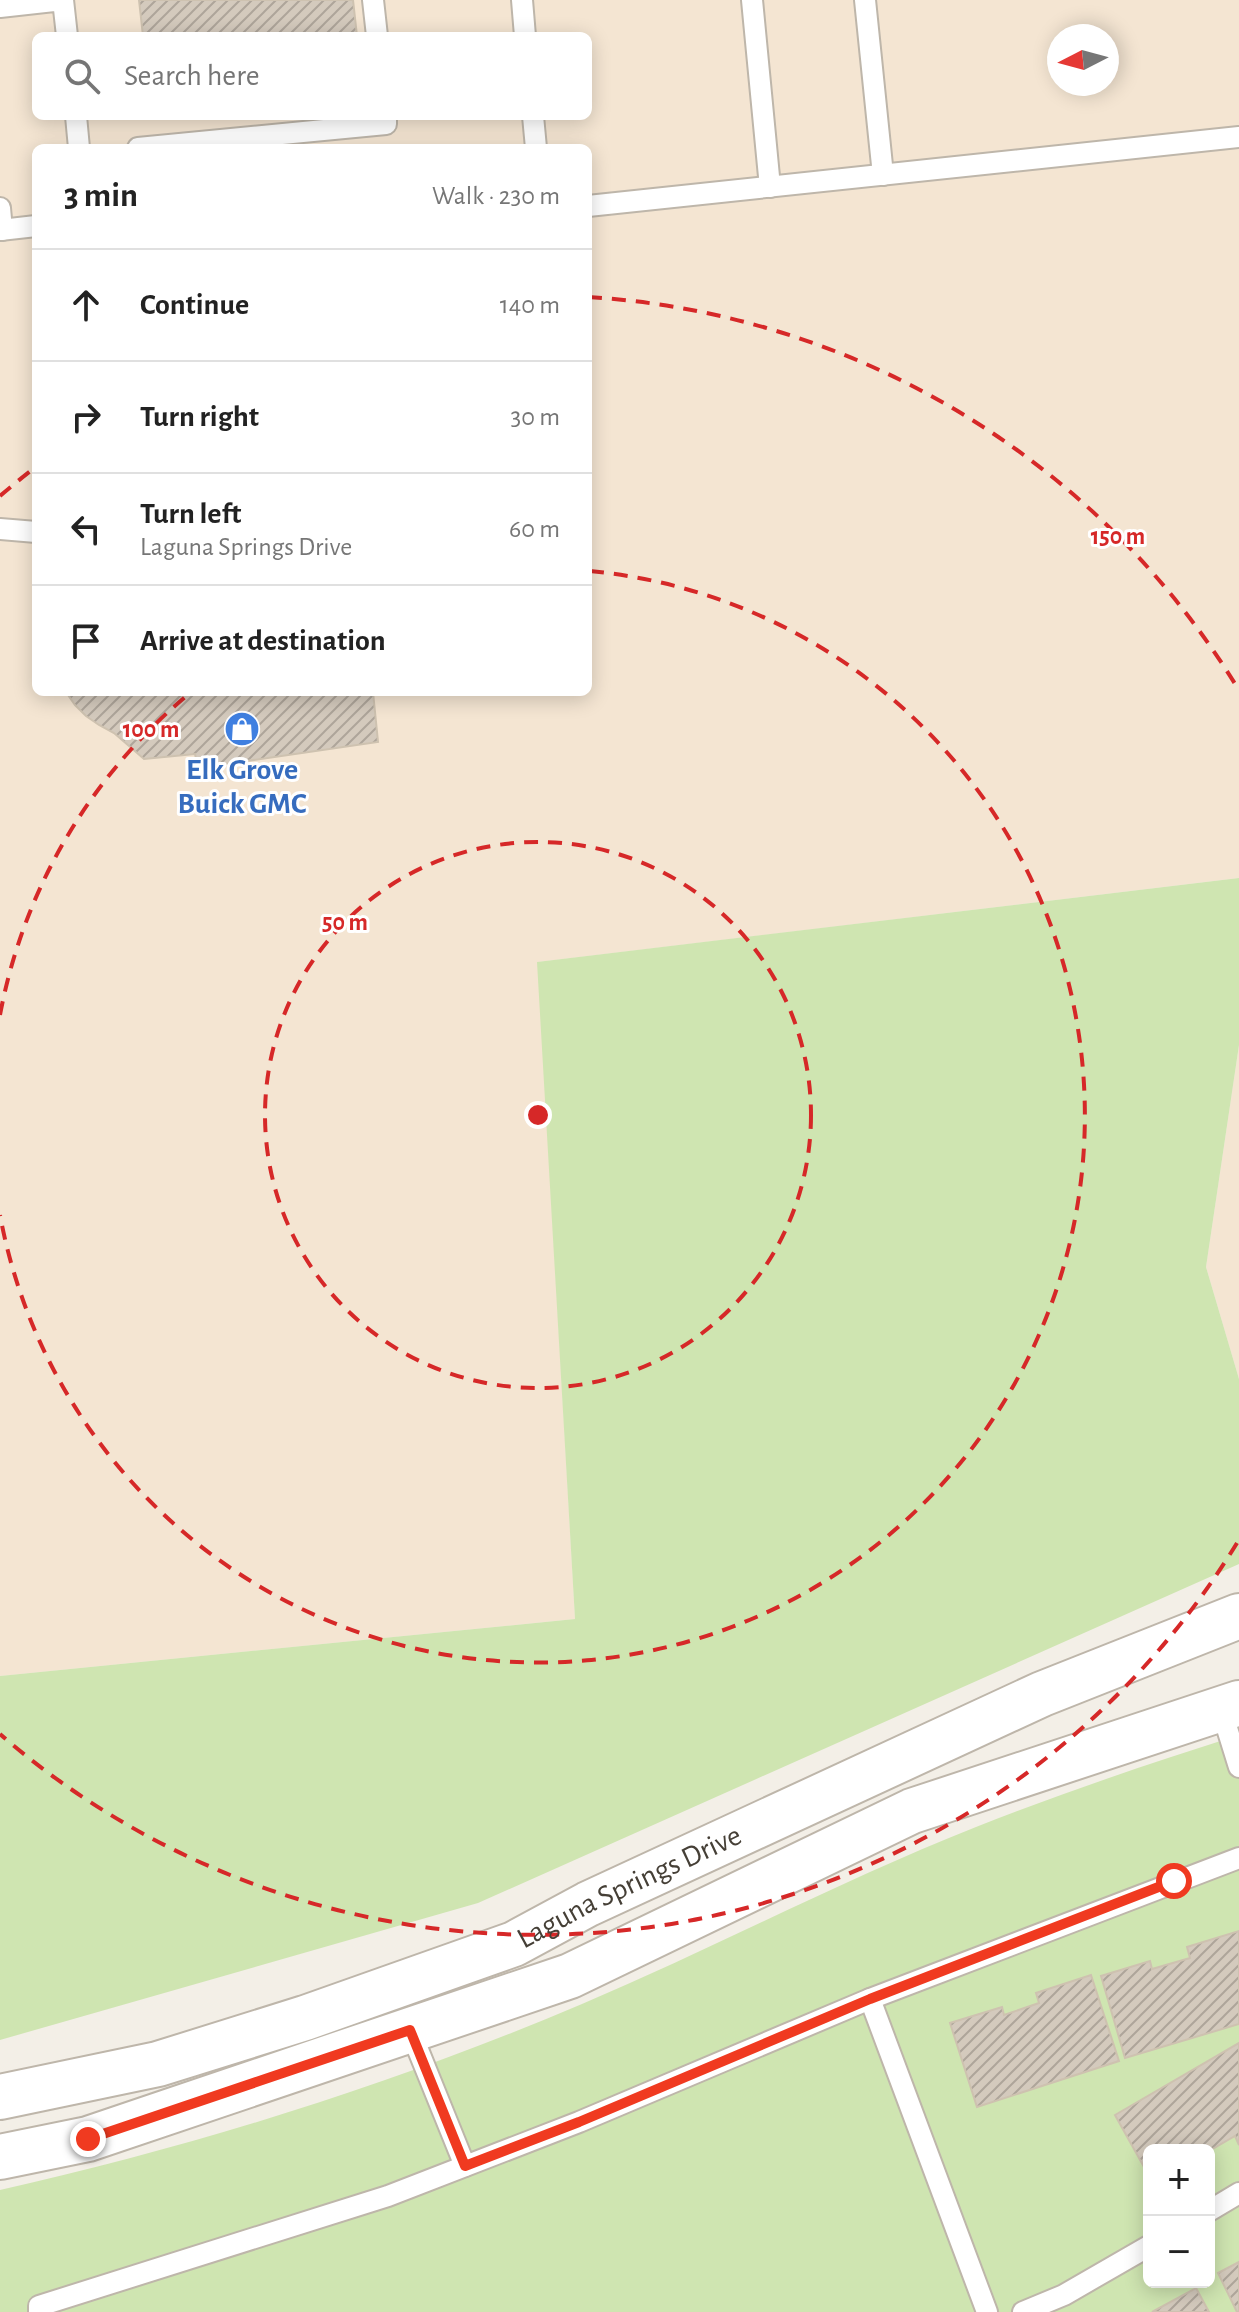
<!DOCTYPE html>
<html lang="en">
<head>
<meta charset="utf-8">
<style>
	body { margin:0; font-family:"Alegreya Sans",sans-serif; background:#f2f2f2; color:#222 }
	.controls { position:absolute; right:24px; bottom:24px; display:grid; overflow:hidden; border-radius:12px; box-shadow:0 4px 20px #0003 }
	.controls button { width:72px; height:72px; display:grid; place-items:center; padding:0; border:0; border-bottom:2px solid #e0e0e0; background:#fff; color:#222; font:40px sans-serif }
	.compass { position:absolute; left:1047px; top:24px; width:72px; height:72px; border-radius:50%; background:#fff; box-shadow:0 4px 20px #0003; rotate:264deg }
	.stop { position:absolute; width:24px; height:24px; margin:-18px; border:6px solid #f03a20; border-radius:50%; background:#fff }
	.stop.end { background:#f03a20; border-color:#fff; box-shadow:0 2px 8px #0008 }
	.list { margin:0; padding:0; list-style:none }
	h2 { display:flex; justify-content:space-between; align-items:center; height:104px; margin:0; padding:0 32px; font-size:34px }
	h2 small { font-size:26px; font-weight:400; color:#767676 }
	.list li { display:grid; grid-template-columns:52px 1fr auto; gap:24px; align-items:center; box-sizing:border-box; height:112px; padding:0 32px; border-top:2px solid #e0e0e0 }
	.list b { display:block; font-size:30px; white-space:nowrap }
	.list p { margin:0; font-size:26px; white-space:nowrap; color:#767676 }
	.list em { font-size:26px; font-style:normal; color:#767676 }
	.icon { flex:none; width:44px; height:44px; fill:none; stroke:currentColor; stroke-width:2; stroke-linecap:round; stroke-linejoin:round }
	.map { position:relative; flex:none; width:1239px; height:2312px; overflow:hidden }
	.search { position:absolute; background:#fff; box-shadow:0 4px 20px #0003; left:32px; top:32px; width:560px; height:88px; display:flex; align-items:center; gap:20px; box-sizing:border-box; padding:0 28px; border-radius:12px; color:#767676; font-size:30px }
	.panel { position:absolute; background:#fff; box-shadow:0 4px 20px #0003; left:32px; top:144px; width:560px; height:552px; border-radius:12px }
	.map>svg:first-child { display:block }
	.commercial { fill:#f4e5d2; fill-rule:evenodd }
	.grass { fill:#cfe5b1; fill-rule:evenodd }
	.building { fill:url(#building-hatch); stroke:#cec2b0; stroke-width:2 }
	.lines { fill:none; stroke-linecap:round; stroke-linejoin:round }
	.service-casing { stroke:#beb6aa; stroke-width:24 }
	.tertiary-casing { stroke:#beb6aa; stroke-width:48 }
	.service { stroke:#fff; stroke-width:20 }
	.tertiary { stroke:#fff; stroke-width:44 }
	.route { stroke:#f03a20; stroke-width:10 }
	.ring { fill:none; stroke:#d62828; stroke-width:4; stroke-dasharray:14 10 }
	.labels { text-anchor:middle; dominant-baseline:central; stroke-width:6; stroke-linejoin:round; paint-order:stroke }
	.shop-label { font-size:30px; font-weight:bold; fill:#366cbe; stroke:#fff }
	.street-label { font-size:30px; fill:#453f36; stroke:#fff }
	.centre { fill:#d62828; stroke:#fff; stroke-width:4 }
	.ring-label { font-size:24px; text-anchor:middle; font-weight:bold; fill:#d62828; stroke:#fff; stroke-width:6; stroke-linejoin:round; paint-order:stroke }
</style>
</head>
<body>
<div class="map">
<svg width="1239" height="2312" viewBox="0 0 1239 2312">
	<defs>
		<pattern id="building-hatch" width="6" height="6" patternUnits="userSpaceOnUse" patternTransform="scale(2)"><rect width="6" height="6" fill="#d4cabd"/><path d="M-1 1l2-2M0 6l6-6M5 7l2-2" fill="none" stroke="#aea59a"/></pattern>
	</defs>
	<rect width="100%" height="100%" fill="#f3efe7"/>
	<g class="commercial">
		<path d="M0,0H1239V878L538,962L575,1619L0,1676ZM36,36H588V116H36ZM1059,36H1107V84H1059ZM36,148H588V692H36Z"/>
		<path d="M1239,1045V1379L1206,1267Z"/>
	</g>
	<g class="grass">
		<path d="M1239,878V1045L1206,1267L1239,1379V1564L478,1903L0,2040V1676L575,1619L537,962Z"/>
		<path d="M1239,1735V2312H0V2190C199,2145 394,2084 582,2004C714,1948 842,1880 976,1827C1062,1793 1151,1763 1239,1735ZM1149,2150H1209V2282H1149Z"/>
	</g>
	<g class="building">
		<path d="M139,0H353L357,36H143Z"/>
		<path d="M66,692H373L378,742L198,768L195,754L144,759L114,733L99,725L86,716L75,705Z"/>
		<path d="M1239,1931V2024L1125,2058L1101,1976L1150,1961L1152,1969L1190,1958L1187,1947Z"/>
		<path d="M1091,1975L1119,2061L977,2107L950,2023L1002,2007L1004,2015L1039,2003L1036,1993Z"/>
		<path d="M1239,2043V2145L1235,2136L1209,2151L1149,2150V2176L1115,2115Z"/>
		<path d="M1239,2262V2312H1237L1218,2273Z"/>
		<path d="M1196,2288L1209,2312H1152Z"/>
	</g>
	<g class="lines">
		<defs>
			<g id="service">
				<path d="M373,0L377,36"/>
				<path d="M522,0L525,36"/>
				<path d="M752,0L770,187"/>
				<path d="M865,0L883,175"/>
				<path d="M0,7L63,0L67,36"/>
				<path d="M76,116L79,148"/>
				<path d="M533,116L536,148"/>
				<path d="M138,148L386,124V116"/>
				<path d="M588,206L1239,137"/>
				<path d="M0,208L2,230"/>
				<path d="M0,230L36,226"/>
				<path d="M0,529L36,532"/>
				<path d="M1221,1709L1239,1767"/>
				<path d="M870,1999L987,2312"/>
				<path d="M410,2030L465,2166"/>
				<path d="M1209,2211L1239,2193"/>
				<path d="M39,2312V2306L388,2196L579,2122L870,1999L1239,1858"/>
				<path d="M1023,2312L1064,2295L1149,2246"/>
			</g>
			<g id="tertiary">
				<path id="s1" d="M0,2097L158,2064L305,2018L514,1944L588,1904L1042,1694L1239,1616"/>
				<path d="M0,2157L88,2139L570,1976L912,1811L1239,1703"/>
			</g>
		</defs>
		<use href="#service" class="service-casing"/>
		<use href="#tertiary" class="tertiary-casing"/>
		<use href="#service" class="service"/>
		<use href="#tertiary" class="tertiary"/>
	</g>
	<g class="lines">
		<path class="route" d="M88,2139L410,2030L465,2166L579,2122L870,1999L1174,1881"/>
	</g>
	<g class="ring">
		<circle cx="538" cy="1115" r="273"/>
		<path d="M0 1015A547 547 0 0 1 190 693M590 571A547 547 0 1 1 0 1215"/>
		<path d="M1237 1543A820 820 0 0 1 0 1734M0 496A820 820 0 0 1 33 469M588 297A820 820 0 0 1 1237 687"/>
	</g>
	<defs>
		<symbol id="shop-disc" viewBox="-11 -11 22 22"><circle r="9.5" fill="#3f7fe0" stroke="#fff"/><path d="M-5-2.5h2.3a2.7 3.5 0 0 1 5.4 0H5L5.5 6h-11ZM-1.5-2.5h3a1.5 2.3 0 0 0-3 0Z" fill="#fff"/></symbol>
	</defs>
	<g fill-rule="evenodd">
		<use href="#shop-disc" x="222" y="709" width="40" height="40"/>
	</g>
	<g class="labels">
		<g class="shop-label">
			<text x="242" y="770">Elk Grove<tspan x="242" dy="34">Buick GMC</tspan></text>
		</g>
		<g class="street-label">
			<text stroke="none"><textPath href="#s1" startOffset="666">Laguna Springs Drive</textPath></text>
		</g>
	</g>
	<circle cx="538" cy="1115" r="12" class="centre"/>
	<g class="ring-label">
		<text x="1118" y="544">150 m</text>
		<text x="151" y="737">100 m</text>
		<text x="345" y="930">50 m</text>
	</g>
</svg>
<div class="controls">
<button>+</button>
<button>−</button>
</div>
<svg class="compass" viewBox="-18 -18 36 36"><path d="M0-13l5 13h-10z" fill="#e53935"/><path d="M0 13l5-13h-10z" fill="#767676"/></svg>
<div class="stop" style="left:1174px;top:1881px"></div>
<div class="stop end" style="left:88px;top:2139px"></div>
<div class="search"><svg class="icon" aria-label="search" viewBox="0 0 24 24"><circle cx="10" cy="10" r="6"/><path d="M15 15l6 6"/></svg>Search here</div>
<section class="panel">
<h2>3 min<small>Walk · 230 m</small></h2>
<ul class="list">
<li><svg class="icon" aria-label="ahead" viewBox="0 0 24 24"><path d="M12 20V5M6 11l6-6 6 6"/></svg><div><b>Continue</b></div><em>140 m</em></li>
<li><svg class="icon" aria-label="right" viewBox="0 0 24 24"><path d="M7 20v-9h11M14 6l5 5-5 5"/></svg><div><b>Turn right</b></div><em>30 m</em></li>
<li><svg class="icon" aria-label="left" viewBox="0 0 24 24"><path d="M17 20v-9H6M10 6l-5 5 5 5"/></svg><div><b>Turn left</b><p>Laguna Springs Drive</p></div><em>60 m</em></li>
<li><svg class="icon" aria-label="arrive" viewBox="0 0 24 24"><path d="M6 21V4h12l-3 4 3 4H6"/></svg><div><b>Arrive at destination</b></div></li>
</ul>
</section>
</div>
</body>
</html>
